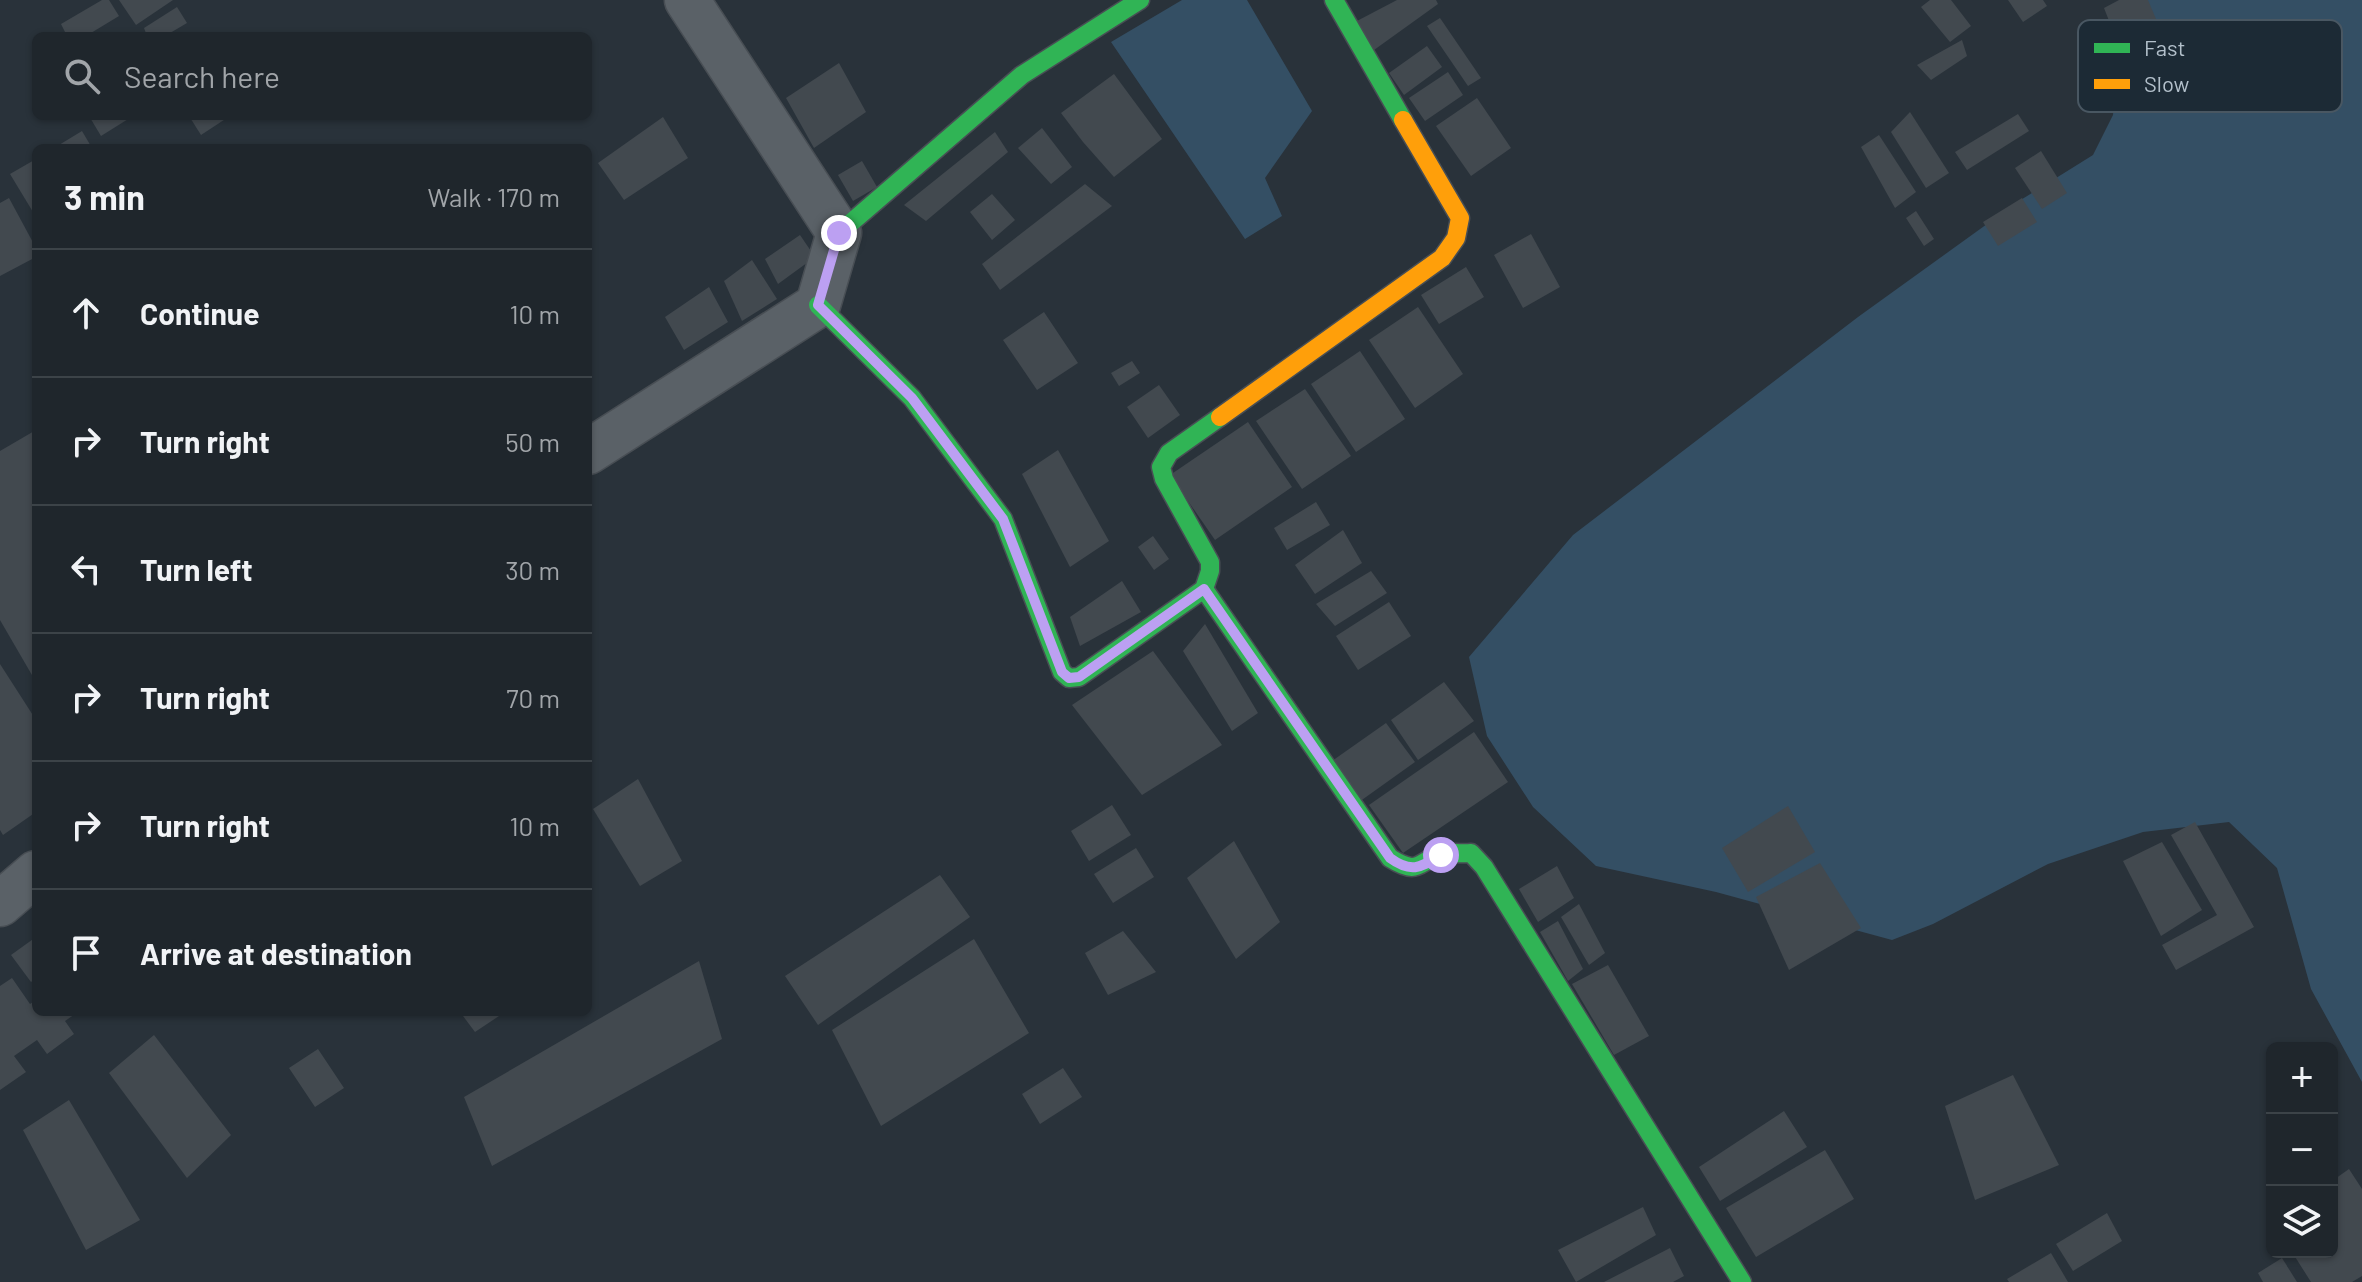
<!DOCTYPE html>
<html lang="en">
<head>
<meta charset="utf-8">
<style>
	body { margin:0; font-family:Barlow,sans-serif; background:#272e34; color:#f1f3f6 }
	.controls { position:absolute; right:24px; bottom:24px; display:grid; overflow:hidden; border-radius:12px; box-shadow:0 2px 6px #0004 }
	.controls button { width:72px; height:72px; display:grid; place-items:center; padding:0; border:0; border-bottom:2px solid #3c4348; background:#1f262c; color:#f1f3f6; font:40px sans-serif }
	.stop { position:absolute; width:24px; height:24px; margin:-18px; border:6px solid #bca0f2; border-radius:50%; background:#fff }
	.stop.end { background:#bca0f2; border-color:#fff; box-shadow:0 2px 8px #0008 }
	.list { margin:0; padding:0; list-style:none }
	h2 { display:flex; justify-content:space-between; align-items:center; height:104px; margin:0; padding:0 32px; font-size:34px }
	h2 small { font-size:26px; font-weight:400; color:#a1a5a9 }
	.list li { display:grid; grid-template-columns:52px 1fr auto; gap:24px; align-items:center; box-sizing:border-box; height:128px; padding:0 32px; border-top:2px solid #3c4348 }
	.list b { display:block; font-size:30px; white-space:nowrap }
	.list em { font-size:26px; font-style:normal; color:#a1a5a9 }
	.icon { flex:none; width:44px; height:44px; fill:none; stroke:currentColor; stroke-width:2; stroke-linecap:round; stroke-linejoin:round }
	.map { position:relative; flex:none; width:2362px; height:1282px; overflow:hidden }
	.search { position:absolute; background:#1f262c; box-shadow:0 2px 6px #0004; left:32px; top:32px; width:560px; height:88px; display:flex; align-items:center; gap:20px; box-sizing:border-box; padding:0 28px; border-radius:12px; color:#a1a5a9; font-size:30px }
	.panel { position:absolute; background:#1f262c; box-shadow:0 2px 6px #0004; left:32px; top:144px; width:560px; height:872px; border-radius:12px }
	.map>svg:first-child { display:block }
	.water { fill:#344f64 }
	.building { fill:#42494f }
	.lines { fill:none; stroke-linecap:round; stroke-linejoin:round }
	.street-casing { stroke:#484e54; stroke-width:47 }
	.fast-casing { stroke:#484e54; stroke-width:21 }
	.slow-casing { stroke:#484e54; stroke-width:21 }
	.street { stroke:#5a6167; stroke-width:44 }
	.fast { stroke:#30b455; stroke-width:18 }
	.slow { stroke:#ff9f0a; stroke-width:18 }
	.route { stroke:#bca0f2; stroke-width:10 }
	.key { fill:#1c2a35; stroke:#495762; stroke-width:2 }
	.key-label { font-size:22px; fill:#b3c0cb }
</style>
</head>
<body>
<div class="map">
<svg width="2362" height="1282" viewBox="0 0 2362 1282">
	<rect width="100%" height="100%" fill="#29323a"/>
	<g class="water">
		<path d="M1182,0H1247L1312,111L1265,178L1282,216L1245,239L1111,42Z"/>
		<path d="M2123,0H2362V1082L2311,989L2277,868L2229,822L2143,832L2048,864L1933,924L1892,940L1716,892L1596,866L1533,807L1487,736L1469,657L1573,535L1858,317L2019,201L2093,155L2113,115Z"/>
	</g>
	<g class="building">
		<path d="M102,0H109L119,16L86,36H67L61,24Z"/>
		<path d="M119,0H173L136,25Z"/>
		<path d="M1397,0H1436L1438,4L1374,50L1355,22Z"/>
		<path d="M1930,0H1951L1971,26L1950,42L1921,7Z"/>
		<path d="M2008,0H2043L2047,6L2023,22Z"/>
		<path d="M2119,0H2148L2156,19L2115,36L2104,8Z"/>
		<path d="M177,7L187,23L165,36H147L144,28Z"/>
		<path d="M1440,18L1481,78L1468,86L1427,26Z"/>
		<path d="M2098,24L2118,65L2100,77L2077,34Z"/>
		<path d="M1962,40L1967,56L1931,80L1917,65Z"/>
		<path d="M1427,46L1442,67L1404,95L1389,73Z"/>
		<path d="M839,63L866,112L814,148L786,98Z"/>
		<path d="M1448,72L1463,95L1425,121L1409,98Z"/>
		<path d="M1114,74L1162,139L1114,177L1083,142L1061,113Z"/>
		<path d="M1477,98L1511,148L1471,176L1436,126Z"/>
		<path d="M1910,112L1949,173L1926,188L1891,132Z"/>
		<path d="M2018,114L2029,131L1967,170L1955,152Z"/>
		<path d="M89,116H133L101,136Z"/>
		<path d="M189,116H230L201,135Z"/>
		<path d="M663,117L688,158L624,200L598,163Z"/>
		<path d="M1042,128L1072,167L1051,184L1018,148Z"/>
		<path d="M82,131L92,148H54Z"/>
		<path d="M995,132L1008,152L926,221L904,205Z"/>
		<path d="M1879,135L1916,192L1895,208L1861,147Z"/>
		<path d="M2041,151L2067,193L2042,209L2015,168Z"/>
		<path d="M36,159V217L10,174Z"/>
		<path d="M862,161L877,187L853,201L838,175Z"/>
		<path d="M1085,184L1112,206L1000,290L982,264Z"/>
		<path d="M992,194L1015,220L992,240L970,212Z"/>
		<path d="M9,198L36,248V257L0,276V203Z"/>
		<path d="M2022,198L2037,222L1998,246L1983,222Z"/>
		<path d="M1916,211L1934,239L1924,246L1906,218Z"/>
		<path d="M1531,234L1560,287L1523,308L1494,255Z"/>
		<path d="M800,235L815,257L778,284L765,259Z"/>
		<path d="M752,260L777,299L742,321L724,281Z"/>
		<path d="M1466,267L1484,297L1439,324L1421,295Z"/>
		<path d="M709,287L728,322L684,350L665,317Z"/>
		<path d="M1418,307L1463,374L1415,408L1369,340Z"/>
		<path d="M1044,312L1078,363L1037,390L1003,340Z"/>
		<path d="M1360,351L1405,419L1356,452L1311,384Z"/>
		<path d="M1132,361L1140,373L1119,386L1111,373Z"/>
		<path d="M1159,385L1180,415L1148,438L1127,407Z"/>
		<path d="M1305,389L1351,456L1302,489L1256,421Z"/>
		<path d="M1248,422L1292,487L1215,540L1170,475Z"/>
		<path d="M36,430V682L0,620V451Z"/>
		<path d="M1058,450L1109,541L1070,567L1022,474Z"/>
		<path d="M1316,502L1330,525L1287,550L1274,528Z"/>
		<path d="M1343,530L1362,563L1315,594L1295,565Z"/>
		<path d="M1153,536L1169,559L1154,570L1138,547Z"/>
		<path d="M1371,571L1387,593L1335,626L1316,604Z"/>
		<path d="M1122,581L1141,612L1080,646L1070,617Z"/>
		<path d="M1389,602L1411,636L1358,670L1336,636Z"/>
		<path d="M1205,624L1258,713L1232,731L1183,651Z"/>
		<path d="M1153,651L1222,745L1142,795L1072,705Z"/>
		<path d="M0,664L36,720V812L3,835L0,830Z"/>
		<path d="M1444,682L1474,721L1418,760L1391,720Z"/>
		<path d="M1386,723L1415,762L1359,802L1332,761Z"/>
		<path d="M1474,732L1508,782L1403,853L1369,805Z"/>
		<path d="M638,779L682,861L640,886L593,809Z"/>
		<path d="M1112,805L1131,835L1089,861L1071,831Z"/>
		<path d="M1788,806L1815,852L1748,892L1722,848Z"/>
		<path d="M2195,822L2254,927L2176,970L2162,945L2217,915L2171,835Z"/>
		<path d="M1234,841L1280,922L1236,959L1187,878Z"/>
		<path d="M2162,842L2202,910L2161,936L2123,861Z"/>
		<path d="M1136,848L1154,877L1113,903L1094,874Z"/>
		<path d="M1820,863L1861,928L1789,970L1756,897Z"/>
		<path d="M1557,866L1574,898L1538,922L1519,889Z"/>
		<path d="M940,875L970,917L818,1025L785,976Z"/>
		<path d="M1579,904L1605,953L1589,965L1561,917Z"/>
		<path d="M1558,921L1583,969L1568,981L1540,932Z"/>
		<path d="M1123,931L1156,972L1108,995L1085,953Z"/>
		<path d="M36,937V978L31,982L11,955Z"/>
		<path d="M974,939L1029,1033L881,1126L832,1030Z"/>
		<path d="M699,961L722,1039L492,1166L464,1097Z"/>
		<path d="M1608,965L1649,1036L1614,1055L1572,984Z"/>
		<path d="M12,978L30,1004L36,1000V1012H78L65,1021L74,1034L47,1054L37,1040L14,1056L26,1072L0,1090V986Z"/>
		<path d="M460,1012H505L475,1032Z"/>
		<path d="M154,1035L231,1135L187,1178L109,1073Z"/>
		<path d="M318,1049L344,1088L315,1107L289,1068Z"/>
		<path d="M1063,1068L1082,1097L1040,1124L1022,1094Z"/>
		<path d="M2013,1075L2059,1165L1975,1200L1945,1106Z"/>
		<path d="M69,1100L140,1220L86,1250L23,1130Z"/>
		<path d="M1784,1111L1807,1147L1720,1201L1699,1167Z"/>
		<path d="M1825,1150L1854,1199L1756,1257L1726,1208Z"/>
		<path d="M2349,1169L2362,1189V1276L2352,1282H2311L2292,1252H2332V1181Z"/>
		<path d="M1643,1207L1656,1235L1576,1282L1558,1250Z"/>
		<path d="M2107,1213L2122,1241L2073,1271L2056,1244Z"/>
		<path d="M1670,1248L1684,1276L1673,1282H1604Z"/>
		<path d="M2051,1253L2068,1282H2009L2007,1279Z"/>
		<path d="M2282,1258L2297,1282H2263L2258,1273Z"/>
	</g>
	<g class="lines">
		<defs>
			<g id="street">
				<path d="M588,452L818,305L839,233L687,0"/>
				<path d="M0,904L36,873"/>
			</g>
			<g id="fast">
				<path d="M1334,0L1403,120"/>
				<path d="M839,233L1022,75L1140,0"/>
				<path d="M818,305L912,398L1003,519L1062,672L1069,678L1079,677L1204,589L1210,571V562L1164,479L1161,467L1169,453L1220,417"/>
				<path d="M1204,589L1390,858C1422,878 1417,859 1444,854C1453,852 1462,854 1471,853L1484,867L1742,1282"/>
			</g>
			<path id="slow" d="M1220,417L1442,258L1456,238L1460,218L1403,120"/>
		</defs>
		<use href="#street" class="street-casing"/>
		<use href="#fast" class="fast-casing"/>
		<use href="#slow" class="slow-casing"/>
		<use href="#street" class="street"/>
		<use href="#fast" class="fast"/>
		<use href="#slow" class="slow"/>
	</g>
	<g class="lines">
		<path class="route" d="M839,233L818,305L912,398L1003,519L1062,672L1069,678L1079,677L1204,589L1390,858C1412,874 1421,867 1441,855"/>
	</g>
	<rect x="2078" y="20" width="264" height="92" rx="12" class="key"/>
	<rect x="2094" y="43" width="36" height="10" fill="#30b455"/>
	<rect x="2094" y="79" width="36" height="10" fill="#ff9f0a"/>
	<g class="key-label">
		<text x="2144" y="56">Fast</text>
		<text x="2144" y="92">Slow</text>
	</g>
</svg>
<div class="controls">
<button>+</button>
<button>−</button>
<button><svg class="icon" aria-label="layers" viewBox="0 0 24 24"><path d="M12 4l9 5-9 5-9-5zM3 14l9 5 9-5"/></svg></button>
</div>
<div class="stop" style="left:1441px;top:855px"></div>
<div class="stop end" style="left:839px;top:233px"></div>
<div class="search"><svg class="icon" aria-label="search" viewBox="0 0 24 24"><circle cx="10" cy="10" r="6"/><path d="M15 15l6 6"/></svg>Search here</div>
<section class="panel">
<h2>3 min<small>Walk · 170 m</small></h2>
<ul class="list">
<li><svg class="icon" aria-label="ahead" viewBox="0 0 24 24"><path d="M12 20V5M6 11l6-6 6 6"/></svg><div><b>Continue</b></div><em>10 m</em></li>
<li><svg class="icon" aria-label="right" viewBox="0 0 24 24"><path d="M7 20v-9h11M14 6l5 5-5 5"/></svg><div><b>Turn right</b></div><em>50 m</em></li>
<li><svg class="icon" aria-label="left" viewBox="0 0 24 24"><path d="M17 20v-9H6M10 6l-5 5 5 5"/></svg><div><b>Turn left</b></div><em>30 m</em></li>
<li><svg class="icon" aria-label="right" viewBox="0 0 24 24"><path d="M7 20v-9h11M14 6l5 5-5 5"/></svg><div><b>Turn right</b></div><em>70 m</em></li>
<li><svg class="icon" aria-label="right" viewBox="0 0 24 24"><path d="M7 20v-9h11M14 6l5 5-5 5"/></svg><div><b>Turn right</b></div><em>10 m</em></li>
<li><svg class="icon" aria-label="arrive" viewBox="0 0 24 24"><path d="M6 21V4h12l-3 4 3 4H6"/></svg><div><b>Arrive at destination</b></div></li>
</ul>
</section>
</div>
</body>
</html>
